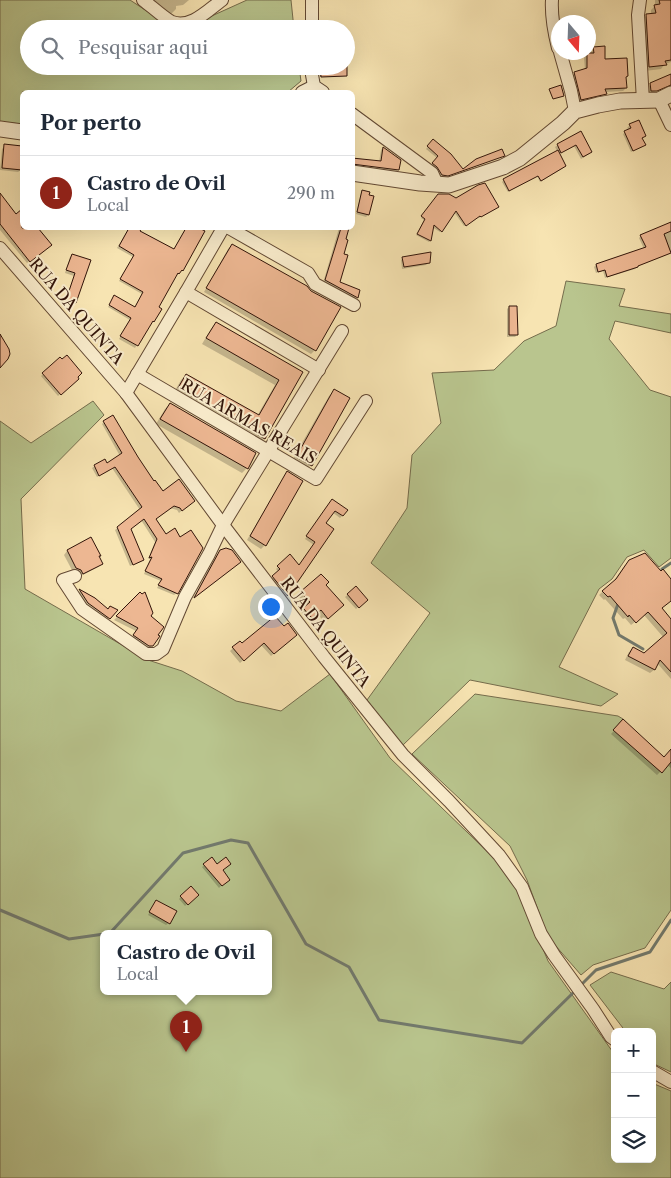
<!DOCTYPE html>
<html lang="pt">
<head>
<meta charset="utf-8">
<style>
	body { margin:0; font-family:"Libre Caslon Text",serif; background:#f2f2f3; color:#1f2937 }
	.controls { position:absolute; right:15px; bottom:15px; display:grid; overflow:hidden; border-radius:8px; box-shadow:0 5px 20px #0002 }
	.controls button { width:45px; height:45px; display:grid; place-items:center; padding:0; border:0; border-bottom:1px solid #e0e1e3; background:#fff; color:#1f2937; font:25px sans-serif }
	.compass { position:absolute; left:551px; top:15px; width:45px; height:45px; border-radius:50%; background:#fff; box-shadow:0 5px 20px #0002; rotate:161deg }
	.you { position:absolute; left:270px; top:606px; width:18px; height:18px; margin:-12px; border:4px solid #fff; border-radius:50%; background:#1a73e8; box-shadow:0 0 0 8px #1a73e833 }
	.badge { display:grid; place-items:center; width:32px; height:32px; border-radius:50%; background:#8f2418; color:#fff; font-size:16px; font-weight:700 }
	.pin { position:absolute; translate:-50% -41px; filter:drop-shadow(0 1px 2px #0008) }
	.pin::after { content:''; position:absolute; top:26px; width:18px; height:15px; background:inherit; clip-path:polygon(0 0,100% 0,50% 100%) }
	.popup { position:absolute; left:100px; top:930px; width:172px; height:65px; box-sizing:border-box; display:grid; place-content:center; border-radius:8px; background:#fff; filter:drop-shadow(0 1px 4px #0005); font-size:16px; white-space:nowrap; color:#747a83 }
	.popup b { font-size:19px; color:#1f2937 }
	.popup::after { content:''; position:absolute; left:50%; top:100%; margin-left:-10px; border:10px solid transparent; border-top-color:#fff }
	.list { margin:0; padding:0; list-style:none }
	h2 { display:flex; justify-content:space-between; align-items:center; height:65px; margin:0; padding:0 20px; font-size:21px }
	h2 small { font-size:16px; font-weight:400; color:#747a83 }
	.list li { display:grid; grid-template-columns:32px 1fr auto; gap:15px; align-items:center; box-sizing:border-box; height:75px; padding:0 20px; border-top:1px solid #e0e1e3 }
	.list b { display:block; font-size:19px; white-space:nowrap }
	.list p { margin:0; font-size:16px; white-space:nowrap; color:#747a83 }
	.list em { font-size:16px; font-style:normal; color:#747a83 }
	.icon { flex:none; width:28px; height:28px; fill:none; stroke:currentColor; stroke-width:2; stroke-linecap:round; stroke-linejoin:round }
	.map { position:relative; flex:none; width:671px; height:1178px; overflow:hidden }
	.search { position:absolute; background:#fff; box-shadow:0 5px 20px #0002; left:20px; top:20px; width:335px; height:55px; display:flex; align-items:center; gap:12px; box-sizing:border-box; padding:0 18px; border-radius:28px; color:#747a83; font-size:19px }
	.panel { position:absolute; background:#fff; box-shadow:0 5px 20px #0002; left:20px; top:90px; width:335px; height:140px; border-radius:8px }
	.map>svg:first-child { display:block }
	.green { fill:#b9c58e; stroke:#756c4c; fill-rule:evenodd }
	.shadow { fill:#0003 }
	.lines { fill:none; stroke-linecap:round; stroke-linejoin:round }
	.stream { stroke:#727a6e; stroke-width:3 }
	.building { fill:#edb792; stroke:#311409 }
	.minor-casing { stroke:#624833; stroke-width:14 }
	.tertiary-casing { stroke:#624833; stroke-width:17 }
	.minor { stroke:#faedcd; stroke-width:12 }
	.tertiary { stroke:#faedcd; stroke-width:15 }
	.labels { text-anchor:middle; dominant-baseline:central; stroke-width:4; stroke-linejoin:round; paint-order:stroke }
	.street-label { font-size:16px; fill:#311409; stroke:#faedcd }
</style>
</head>
<body>
<div class="map">
<svg width="671" height="1178" viewBox="0 0 671 1178">
	<rect width="100%" height="100%" fill="#f7e4b2"/>
	<filter id="stains"><feTurbulence type="fractalNoise" baseFrequency=".004" numOctaves="4"/><feColorMatrix values="0 0 0 0 .2 0 0 0 0 .09 0 0 0 0 .02 0 0 0 .5 -.17"/></filter>
	<radialGradient id="worn" r=".72"><stop offset=".6" stop-color="#630" stop-opacity="0"/><stop offset="1" stop-color="#630" stop-opacity=".3"/></radialGradient>
	<g class="green">
		<path d="M0,0H130L174,29H29V66H299L301,81L288,92H22V124L0,122Z"/>
		<path d="M247,0H291L294,29H183Z"/>
		<path d="M566,281L625,289L619,306L671,314V333L615,321L609,339L650,390L671,397V558L659,567L644,550L627,557L612,579L599,589L559,667L618,694L601,706L470,680L402,746L367,700L430,613L371,563L407,508L412,455L441,423L432,373L494,370L524,341L556,326Z"/>
		<path d="M93,401L104,415L21,499L25,589L148,660L182,671L236,701L281,711L330,674L390,758L493,857L519,891L548,961L615,1055V1159H652V1083L671,1091V1178H0V421L31,443ZM104,933H268V991H104Z"/>
		<path d="M475,694L618,716L623,719L614,730L661,772L671,762V910L645,948L593,965L581,975L548,937L527,880L510,846L412,754Z"/>
		<path d="M611,972L664,989L671,982V1072L652,1063V1032H626L590,985Z"/>
	</g>
	<g class="shadow">
		<path d="M146,0H189L183,5L176,6V9L171,14Z"/>
		<path d="M655,0H671V62L665,64L661,69L645,71L643,19L647,15L651,14V10L655,6Z"/>
		<path d="M594,49L604,61L627,76L625,78L626,88L623,91L605,92V94L602,97L578,102L572,76L575,73L585,70L584,57L588,54H591V52Z"/>
		<path d="M320,66H345V76L320,77Z"/>
		<path d="M671,77V87L668,86L653,92L649,93L648,87L651,84Z"/>
		<path d="M638,122L641,139L644,145L642,147L631,152L623,134L629,130L627,128L630,125Z"/>
		<path d="M580,132L591,152L589,154L581,159L574,146L559,154L563,168L540,182L537,176L508,192L502,182L504,180L557,151L555,147L558,145Z"/>
		<path d="M433,140L463,170L501,157L445,177H440L431,165L437,158L426,149Z"/>
		<path d="M5,146L22,148V168L21,167V170L18,172L0,170L2,149Z"/>
		<path d="M383,148L399,161L398,170L396,172L352,166V158L379,162L381,150Z"/>
		<path d="M363,192L368,196V215L366,217L356,214L361,194Z"/>
		<path d="M437,197L456,199L496,208L479,218V217L464,226L454,212L440,232L432,227L430,241L429,242L416,235L424,220L421,218Z"/>
		<path d="M0,198L16,216L22,211V228H37L50,244L27,263L0,230Z"/>
		<path d="M671,223V253L638,266L635,269L605,278L603,271L596,273L594,267L596,265L644,249L639,238L641,236Z"/>
		<path d="M129,228H141L139,231L173,251L186,228H196L204,232L182,270L176,276L157,307L153,321L151,323L150,322L135,348L119,339L130,320L108,307L113,299L134,308L142,294L119,281L133,257L117,248Z"/>
		<path d="M339,228H348L344,240L339,283L357,297L354,300L323,283Z"/>
		<path d="M232,245L315,350L311,354L204,292L228,249Z"/>
		<path d="M73,255L89,261L75,303L73,305L65,302L74,276L65,273L70,257Z"/>
		<path d="M403,258L429,262L426,265L402,269L401,260Z"/>
		<path d="M509,307L517,335L515,337H507V309Z"/>
		<path d="M216,323L302,372L264,439L258,444L173,394L181,380L186,375L257,416L275,385L202,344L211,329Z"/>
		<path d="M60,359L78,379L58,396L41,376Z"/>
		<path d="M334,391L311,465L306,470L291,462L329,396Z"/>
		<path d="M170,404L247,468L242,473L156,424L165,409Z"/>
		<path d="M104,422L136,457L162,493L191,503L179,513L177,510L170,508L155,520L177,593L174,595L157,588L161,581L144,574L151,557L148,559L155,542L141,520L130,529L143,560L140,562L130,566L115,530L140,510L112,468L97,477L92,468L104,460L107,465L120,456L102,424Z"/>
		<path d="M287,473L265,545L261,549L247,540L284,477Z"/>
		<path d="M330,503L342,516L340,518L332,512L324,524L332,529L286,597L271,579L279,572L276,569L290,556L299,566L314,545L305,539Z"/>
		<path d="M91,539L102,564L98,567L79,577L73,572L64,555L67,551Z"/>
		<path d="M220,552L236,565L193,598L216,556Z"/>
		<path d="M625,565L671,581V600L660,609L671,621V679L657,663L654,670L650,673L625,660L629,652L633,648L644,654L664,638L644,615L631,625L625,618L623,619L605,599L604,600L599,595L613,582Z"/>
		<path d="M325,585L339,609L324,621L316,613L307,620L301,612L307,607L298,596L301,593Z"/>
		<path d="M356,588L366,600L356,609L345,597Z"/>
		<path d="M79,591L95,599L109,618L107,620L86,605L77,592Z"/>
		<path d="M140,594L149,616L153,645L149,648H145L131,638L136,631L114,620Z"/>
		<path d="M292,638L271,656L261,645L240,663L230,651L240,642L242,645Z"/>
		<path d="M623,721L664,758L671,751V768L667,765L657,775L611,734Z"/>
		<path d="M212,859L228,879L219,888L202,867Z"/>
		<path d="M190,888L197,895L185,906L179,899Z"/>
		<path d="M154,904L169,923L166,925L148,915Z"/>
	</g>
	<g class="lines">
		<g class="stream">
			<path d="M662,569L671,563"/>
			<path d="M618,604L613,618L619,635L643,649"/>
			<path d="M0,910L69,939L104,934"/>
			<path d="M105,933L111,932L183,853L231,840L248,843L306,944L349,967L379,1020L522,1043L576,990"/>
			<path d="M580,986L596,970L650,952L671,920"/>
		</g>
	</g>
	<g class="building">
		<path d="M659,0H671V60L665,61L667,65L649,67L646,14L656,13L654,5L660,4Z"/>
		<path d="M605,46V59L627,58L628,76L626,77L627,88L605,89L607,94L581,100L574,72L587,68V53H594L593,47Z"/>
		<path d="M320,66H347V76L321,77Z"/>
		<path d="M671,74V85L657,91H651L650,83Z"/>
		<path d="M561,85L564,96L553,99L549,89Z"/>
		<path d="M639,120L646,136L642,138L646,145L633,151L624,131L631,128L629,124Z"/>
		<path d="M581,131L592,152L583,157L576,145L561,153L557,144Z"/>
		<path d="M433,139L451,154L463,169L476,159L502,149L505,156L499,158L448,176L442,175L437,167L432,163L438,156L427,146Z"/>
		<path d="M4,144L22,146V170L2,168Z"/>
		<path d="M383,147L401,160L399,170L352,164V158L381,161Z"/>
		<path d="M558,150L566,166L541,181L538,176L509,191L503,179Z"/>
		<path d="M485,183L499,207L481,217L480,216L466,226L456,211L442,232L434,225L431,241L417,234L425,219L421,216L438,194H449L456,198L478,185Z"/>
		<path d="M362,190L370,192L369,195L374,196L369,215L357,212Z"/>
		<path d="M0,193L16,214L22,209V228H38L52,245L30,262L0,224Z"/>
		<path d="M671,222V231L664,234L671,253L638,266V267L607,277L605,270L598,272L596,264L646,247L640,235Z"/>
		<path d="M129,228H142L140,231L174,249L186,228H199L205,231L183,271L182,270L179,274L178,273L159,307L162,309L154,322L153,321L138,346L120,336L131,318L109,305L114,295L135,307L143,292L120,279L134,255L119,246Z"/>
		<path d="M341,228H349L346,239L348,240L344,254L348,255L340,282L360,290L358,298L325,280Z"/>
		<path d="M232,244L307,286L311,291L341,307L316,351L206,288Z"/>
		<path d="M431,252L430,263L404,267L402,257Z"/>
		<path d="M72,254L91,260L76,303L66,300L75,273L66,270Z"/>
		<path d="M509,306H517L518,335H509Z"/>
		<path d="M216,322L303,372L265,439L178,388L186,374L259,415L279,380L206,338Z"/>
		<path d="M0,334L9,349L10,354L8,359L0,368Z"/>
		<path d="M67,355L82,373L78,377L79,379L61,395L42,373L60,357L62,359Z"/>
		<path d="M334,389L350,398L312,466L296,457Z"/>
		<path d="M170,403L256,453L248,469L160,419Z"/>
		<path d="M113,415L138,457L154,481L155,480L163,491L179,479L195,501L182,511L180,508L174,506L156,519L166,534L175,528L180,537L191,530L203,548L178,594L158,585L162,579L145,571L152,557L149,558L157,539L144,519L131,529L144,560L133,565L117,527L142,507L115,467L99,476L94,465L105,459L107,463L122,453L103,421Z"/>
		<path d="M287,471L303,481L266,546L250,536Z"/>
		<path d="M332,499L348,510L343,516L335,511L326,523L334,529L288,596L272,576L280,569L277,566L290,554L299,565L315,542L306,536Z"/>
		<path d="M91,537L101,556H99L103,564L83,574L81,570L76,568L67,550Z"/>
		<path d="M226,548L232,550L241,562L194,598L220,550Z"/>
		<path d="M645,553L661,571L663,569L671,579V601L662,608L671,619V672L660,660L655,670L628,656L633,647L644,653L667,633L648,612L636,623L629,615L628,617L610,596L608,597L602,591L616,579L629,560Z"/>
		<path d="M321,574L329,582L326,585L344,605L328,619L321,610L312,618L303,608L310,602L300,592Z"/>
		<path d="M356,586L368,600L359,608L347,594Z"/>
		<path d="M79,589L95,598L108,609L110,606L118,610L110,619L88,603Z"/>
		<path d="M140,592L142,594L145,592L153,613L151,616L164,627L158,635L160,636L153,646H149L133,635L138,628L116,616Z"/>
		<path d="M275,616L284,626L288,623L297,635L274,654L264,643L244,661L232,647L240,641L242,643Z"/>
		<path d="M623,719L664,757L671,749V762L662,773L613,730Z"/>
		<path d="M212,857L217,864L226,857L231,864L223,870L230,880L222,886L203,864Z"/>
		<path d="M191,886L199,895L188,905L180,896Z"/>
		<path d="M156,900L177,911L170,924L149,912Z"/>
	</g>
	<g class="lines">
		<defs>
			<g id="minor">
				<path d="M143,0C150,5 165,19 172,22C191,29 208,10 222,0"/>
				<path d="M552,0C551,17 554,32 558,48"/>
				<path d="M640,0L638,15L643,101"/>
				<path d="M312,29V0"/>
				<path d="M560,52L571,91L575,111"/>
				<path d="M312,66V75L314,86L323,92"/>
				<path d="M302,92L314,86"/>
				<path d="M659,100L671,125"/>
				<path d="M352,114L432,173L437,184"/>
				<path d="M229,228L308,273L315,284L354,305"/>
				<path d="M0,248L126,393L223,525L324,657L403,755L449,801L499,855L522,887L541,934L554,955L593,1009L611,1037L615,1040"/>
				<path d="M186,292L319,370"/>
				<path d="M137,374L316,479L366,401"/>
				<path d="M126,393L186,292L223,228"/>
				<path d="M75,576L63,580L82,609L146,654H156L163,649L185,597L209,554L223,525L342,331"/>
				<path d="M652,1071L671,1082"/>
			</g>
			<g id="tertiary">
				<path d="M0,129L22,132"/>
				<path d="M352,173L420,183L449,185L503,167L520,158L563,123L575,111L598,105L620,101L659,100L671,94"/>
			</g>
		</defs>
		<use href="#minor" class="minor-casing"/>
		<use href="#tertiary" class="tertiary-casing"/>
		<use href="#minor" class="minor"/>
		<use href="#tertiary" class="tertiary"/>
	</g>
	<g class="labels">
		<g class="street-label">
			<text transform="translate(77 311) rotate(49)">RUA DA QUINTA</text>
			<text transform="translate(249 421) rotate(30)">RUA ARMAS REAIS</text>
			<text transform="translate(326 632) rotate(52)">RUA DA QUINTA</text>
		</g>
	</g>
	<rect width="100%" height="100%" filter="url(#stains)"/>
	<rect width="100%" height="100%" fill="url(#worn)"/>
</svg>
<div class="controls">
<button>+</button>
<button>−</button>
<button><svg class="icon" aria-label="layers" viewBox="0 0 24 24"><path d="M12 4l9 5-9 5-9-5zM3 14l9 5 9-5"/></svg></button>
</div>
<svg class="compass" viewBox="-18 -18 36 36"><path d="M0-13l5 13h-10z" fill="#e53935"/><path d="M0 13l5-13h-10z" fill="#747a83"/></svg>
<div class="you"></div>
<div class="pin badge" style="left:186px;top:1052px">1</div>
<div class="popup"><b>Castro de Ovil</b>Local</div>
<div class="search"><svg class="icon" aria-label="search" viewBox="0 0 24 24"><circle cx="10" cy="10" r="6"/><path d="M15 15l6 6"/></svg>Pesquisar aqui</div>
<section class="panel">
<h2>Por perto<small></small></h2>
<ul class="list">
<li><span class="badge">1</span><div><b>Castro de Ovil</b><p>Local</p></div><em>290 m</em></li>
</ul>
</section>
</div>
</body>
</html>
